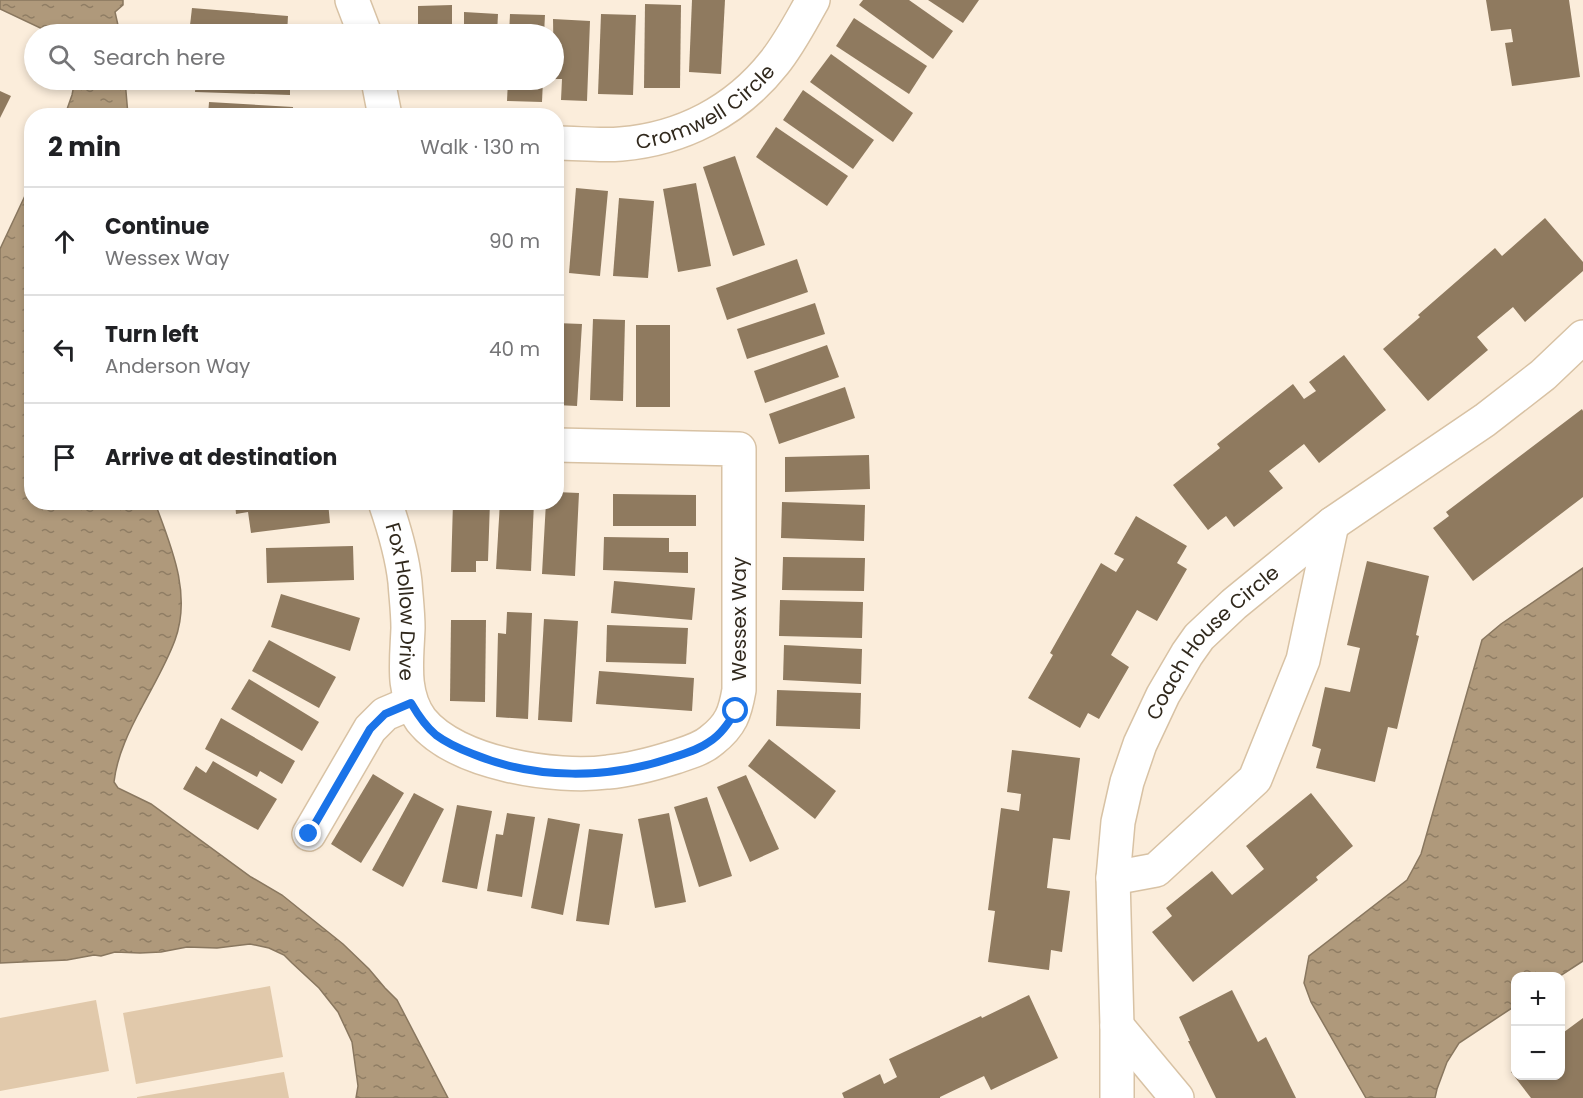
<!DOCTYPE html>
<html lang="en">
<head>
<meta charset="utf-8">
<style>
	body { margin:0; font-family:Poppins,sans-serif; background:#f2f2f2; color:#202124 }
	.controls { position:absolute; right:18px; bottom:18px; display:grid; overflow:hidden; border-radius:12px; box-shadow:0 3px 9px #0003 }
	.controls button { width:54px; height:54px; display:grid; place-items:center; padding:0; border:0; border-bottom:2px solid #e0e0e0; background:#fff; color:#202124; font:30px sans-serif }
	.stop { position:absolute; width:18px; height:18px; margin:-14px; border:4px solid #1a73e8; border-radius:50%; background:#fff }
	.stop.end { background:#1a73e8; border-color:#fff; box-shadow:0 2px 6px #0008 }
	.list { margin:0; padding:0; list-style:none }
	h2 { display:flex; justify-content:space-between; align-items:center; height:78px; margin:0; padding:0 24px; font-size:26px }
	h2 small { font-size:20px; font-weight:400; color:#757577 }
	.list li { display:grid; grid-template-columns:39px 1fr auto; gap:18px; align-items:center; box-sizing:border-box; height:108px; padding:0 24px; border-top:2px solid #e0e0e0 }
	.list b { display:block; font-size:22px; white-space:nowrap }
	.list p { margin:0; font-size:20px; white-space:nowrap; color:#757577 }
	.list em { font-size:20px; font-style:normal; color:#757577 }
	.icon { flex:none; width:33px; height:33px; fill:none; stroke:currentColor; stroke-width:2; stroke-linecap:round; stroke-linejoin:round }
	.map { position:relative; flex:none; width:1583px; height:1098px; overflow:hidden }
	.search { position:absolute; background:#fff; box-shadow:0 3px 9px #0003; left:24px; top:24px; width:540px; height:66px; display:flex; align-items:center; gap:15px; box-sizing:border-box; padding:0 21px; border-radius:33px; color:#757577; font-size:22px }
	.panel { position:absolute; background:#fff; box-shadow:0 3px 9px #0003; left:24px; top:108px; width:540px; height:402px; border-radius:24px }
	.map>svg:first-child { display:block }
	.pitch { fill:#e1c9ab }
	.water { fill:url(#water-ripples); stroke:#89775f; stroke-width:1.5 }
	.building { fill:#8f7a5f }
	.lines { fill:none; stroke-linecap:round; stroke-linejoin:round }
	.minor-casing { stroke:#d8c2a4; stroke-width:36 }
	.minor { stroke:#fff; stroke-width:33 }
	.route { stroke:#1a73e8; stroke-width:8 }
	.labels { text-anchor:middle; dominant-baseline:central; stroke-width:4.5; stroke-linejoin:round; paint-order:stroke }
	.street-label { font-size:20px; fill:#31291d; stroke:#fdfdfd }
</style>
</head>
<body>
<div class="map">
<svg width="1583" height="1098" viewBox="0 0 1583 1098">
	<defs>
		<pattern id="water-ripples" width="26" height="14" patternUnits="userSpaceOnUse" patternTransform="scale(1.5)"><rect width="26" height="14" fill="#af997b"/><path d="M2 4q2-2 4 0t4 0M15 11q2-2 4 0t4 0" fill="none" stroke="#8f7d64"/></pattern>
	</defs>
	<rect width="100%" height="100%" fill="#fbeddb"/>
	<g class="pitch">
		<path d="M270,986L283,1057L136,1084L123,1013Z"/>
		<path d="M96,1000L109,1071L0,1091V1018Z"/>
		<path d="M284,1072L289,1098H137V1097Z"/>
	</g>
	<g class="water">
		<path d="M0,0H123V5L115,12L120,34H53L0,9Z"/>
		<path d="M75,80H125L128,115H65L72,95Z"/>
		<path d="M31,183L32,502L155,503C171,546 192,594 175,640C167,662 154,684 143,705C130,729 117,755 114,782L118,788L151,804L251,877L282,895L343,944L369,969L385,988L397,1000L448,1098H356L358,1086L352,1042L338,1012L319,988L292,963L284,955L269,948L250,944L217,948L187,947L161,952L140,953L115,952L101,956L94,955L67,960L0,963V249Z"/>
		<path d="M1583,568V961L1560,976H1516L1515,1006L1459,1043L1447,1062L1437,1089L1435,1098H1366L1311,1002L1304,983L1309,956L1407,880L1421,854L1482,640L1501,624Z"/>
	</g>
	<g class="building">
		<path d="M692,0H725L721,74L689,72Z"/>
		<path d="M863,0H909L953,31L933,59L859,5Z"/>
		<path d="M928,0H979L963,23Z"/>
		<path d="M1486,0H1569L1580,77L1512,86L1505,43L1513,42L1511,29L1491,31Z"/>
		<path d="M645,4L681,5L680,88H644Z"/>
		<path d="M452,5V34H418V6Z"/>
		<path d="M192,8L288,16L287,34H189Z"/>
		<path d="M464,12L498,14L497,34H464Z"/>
		<path d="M510,14L545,15L544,34H509Z"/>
		<path d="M601,14L636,15L633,95L598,94Z"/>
		<path d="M854,18L927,66L909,94L836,46Z"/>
		<path d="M553,19L590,21L587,101L561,100L562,79H554Z"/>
		<path d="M831,54L913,113L893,142L810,82Z"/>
		<path d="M196,80H290V95L195,92Z"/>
		<path d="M418,80H452V89L418,90Z"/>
		<path d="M477,80H495V90H476Z"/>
		<path d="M508,80H543L542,102L507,101Z"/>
		<path d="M803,90L874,140L853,169L783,120Z"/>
		<path d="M0,91L11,96L0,118Z"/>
		<path d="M209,102L293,107V116H208Z"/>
		<path d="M776,127L848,176L827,206L756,157Z"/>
		<path d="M735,156L765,245L733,256L703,167Z"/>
		<path d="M696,183L711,266L678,272L663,189Z"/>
		<path d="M556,187H561L560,273H556Z"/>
		<path d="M576,188L608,191L600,276L569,273Z"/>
		<path d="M619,198L654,201L648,278L613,276Z"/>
		<path d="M1545,218L1583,262V271L1525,322L1513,307L1477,337L1488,350L1428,401L1383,349L1420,317L1418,315L1495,248L1502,256Z"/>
		<path d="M797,259L808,292L727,320L716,288Z"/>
		<path d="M815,303L825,334L747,359L737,329Z"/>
		<path d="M593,319L625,320L623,401L590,400Z"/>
		<path d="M556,323L582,324L577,406L556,405Z"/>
		<rect x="636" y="325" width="34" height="82"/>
		<path d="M827,345L839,377L765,403L754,371Z"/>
		<path d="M1344,355L1386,410L1319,463L1304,444L1269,471L1283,488L1234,527L1226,516L1208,530L1173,485L1220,448L1217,444L1293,384L1304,399L1316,391L1309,382Z"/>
		<path d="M845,387L855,418L779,444L769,414Z"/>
		<path d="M1582,409L1583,411V497L1473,581L1433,528L1449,516L1446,512Z"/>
		<path d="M869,455L870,489L785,492V457Z"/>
		<path d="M556,492L579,493L575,576L542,574L546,502H556Z"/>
		<path d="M613,494L696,495V526H613Z"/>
		<path d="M235,502H328L330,523L251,533L248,512L236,514Z"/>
		<path d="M453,502H490L488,561H476V572H451Z"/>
		<path d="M500,502H534L531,571L496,569Z"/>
		<path d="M782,502L865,505L864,541L781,538Z"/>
		<path d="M1136,516L1187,546L1177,563L1187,569L1157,621L1137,610L1111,655L1129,667L1099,719L1088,713L1080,728L1028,698L1053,655L1050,653L1101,563L1116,572L1124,559L1114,554Z"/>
		<path d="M604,537L669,538V552H688V573L603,570Z"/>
		<path d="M353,546L354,580L267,583L266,548Z"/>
		<path d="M783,557L865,558L864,591L782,590Z"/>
		<path d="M1367,561L1429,576L1416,635L1419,636L1397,729L1388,727L1375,782L1316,768L1321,749L1312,746L1325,687L1350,692L1360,648L1347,645Z"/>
		<path d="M614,581L695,588L692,620L611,613Z"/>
		<path d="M281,594L360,618L350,651L271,627Z"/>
		<path d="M780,600L863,602L862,638L779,636Z"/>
		<path d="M507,612L532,613L528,719L496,717L498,633L506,634Z"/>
		<path d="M544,619L578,621L572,722L538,720Z"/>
		<path d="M451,620H486L485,702L450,701Z"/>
		<path d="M607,625L688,628L686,664L606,662Z"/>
		<path d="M269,640L336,677L319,708L252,671Z"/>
		<path d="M784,645L862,649L861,684L783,680Z"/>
		<path d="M599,671L694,678L692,711L596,704Z"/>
		<path d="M249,679L319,722L302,751L231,709Z"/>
		<path d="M777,690L861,693L860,729L776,726Z"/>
		<path d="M221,718L295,761L282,784L260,771L257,777L205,749Z"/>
		<path d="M769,739L836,791L815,819L748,766Z"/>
		<path d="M1012,750L1080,758L1070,840L1053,838L1047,888L1070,891L1062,952L1051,950L1049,970L988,962L995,911L988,910L1001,808L1019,811L1021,794L1007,792Z"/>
		<path d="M213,761L277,799L258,830L183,789L196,766L206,773Z"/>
		<path d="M373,774L404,793L361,863L331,844Z"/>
		<path d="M746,775L779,849L750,862L717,787Z"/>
		<path d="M414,793L444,809L403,887L372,870Z"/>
		<path d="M1311,793L1353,846L1316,877L1318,880L1193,982L1152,932L1172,916L1166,908L1212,871L1232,895L1264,869L1246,846Z"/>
		<path d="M707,797L732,876L699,887L674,807Z"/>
		<path d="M457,805L492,811L477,889L442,882Z"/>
		<path d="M507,813L535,817L522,897L487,891L496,834L503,835Z"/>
		<path d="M669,813L686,902L655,908L638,819Z"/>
		<path d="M548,818L580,824L563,915L531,908Z"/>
		<path d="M589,829L623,834L609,925L576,921Z"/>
		<path d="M1232,990L1258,1042L1266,1037L1296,1098H1216L1188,1041H1190L1179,1017Z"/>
		<path d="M1029,995L1058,1058L991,1090L984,1076L940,1097V1098H844L842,1093L880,1074L884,1084L897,1077L889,1059L981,1016L982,1018Z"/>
		<path d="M1583,1018V1098H1531L1511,1072L1516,1069V1076H1560V1035Z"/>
	</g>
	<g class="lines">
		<defs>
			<g id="minor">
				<path d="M352,0L365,34"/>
				<path d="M378,80L385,116"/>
				<path id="s1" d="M556,143C578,143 600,146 621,144C682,139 736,111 774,63C790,43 801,21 813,0"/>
				<path id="s2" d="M385,502C394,528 402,555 405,582C406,597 408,613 408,628C407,659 401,693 421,720C456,764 556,779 608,772C631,770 653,764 675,757C687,753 702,749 712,740C731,725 735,713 739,690V449L556,445"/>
				<path d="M309,834L370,729L385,714L411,703"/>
				<path d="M1113,878L1156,870L1255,779L1303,660L1332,524"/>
				<path d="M1117,1026L1177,1098"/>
				<path id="s3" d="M1117,1098V1026L1113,878L1118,822L1127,782L1140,744L1163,695L1187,654L1199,637L1234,604L1332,524L1485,420L1543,375L1583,337"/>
			</g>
		</defs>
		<use href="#minor" class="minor-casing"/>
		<use href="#minor" class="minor"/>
	</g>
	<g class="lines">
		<path class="route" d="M309,834L370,729L385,714L411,703C418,715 425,726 436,735C448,744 460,749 473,754C536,780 608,779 671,758C684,754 698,750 709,742C721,735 729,722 736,711"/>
	</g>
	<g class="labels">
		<g class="street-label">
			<text stroke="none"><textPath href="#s1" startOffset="159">Cromwell Circle</textPath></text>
			<text stroke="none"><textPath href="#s2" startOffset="102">Fox Hollow Drive</textPath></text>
			<text transform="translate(739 619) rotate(-90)">Wessex Way</text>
			<text stroke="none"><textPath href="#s3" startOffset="484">Coach House Circle</textPath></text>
		</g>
	</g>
</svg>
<div class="controls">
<button>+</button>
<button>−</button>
</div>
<div class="stop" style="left:736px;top:711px"></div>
<div class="stop end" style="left:309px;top:834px"></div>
<div class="search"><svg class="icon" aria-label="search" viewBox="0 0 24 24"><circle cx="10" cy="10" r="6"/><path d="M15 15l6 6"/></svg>Search here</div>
<section class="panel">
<h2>2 min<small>Walk · 130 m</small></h2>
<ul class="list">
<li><svg class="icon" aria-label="ahead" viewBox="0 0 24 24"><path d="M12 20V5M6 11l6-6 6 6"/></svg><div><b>Continue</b><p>Wessex Way</p></div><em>90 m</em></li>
<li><svg class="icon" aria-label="left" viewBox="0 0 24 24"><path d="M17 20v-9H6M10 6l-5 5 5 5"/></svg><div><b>Turn left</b><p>Anderson Way</p></div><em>40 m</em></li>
<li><svg class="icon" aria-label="arrive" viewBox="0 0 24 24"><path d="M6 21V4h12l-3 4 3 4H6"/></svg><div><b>Arrive at destination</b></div></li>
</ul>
</section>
</div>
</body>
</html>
